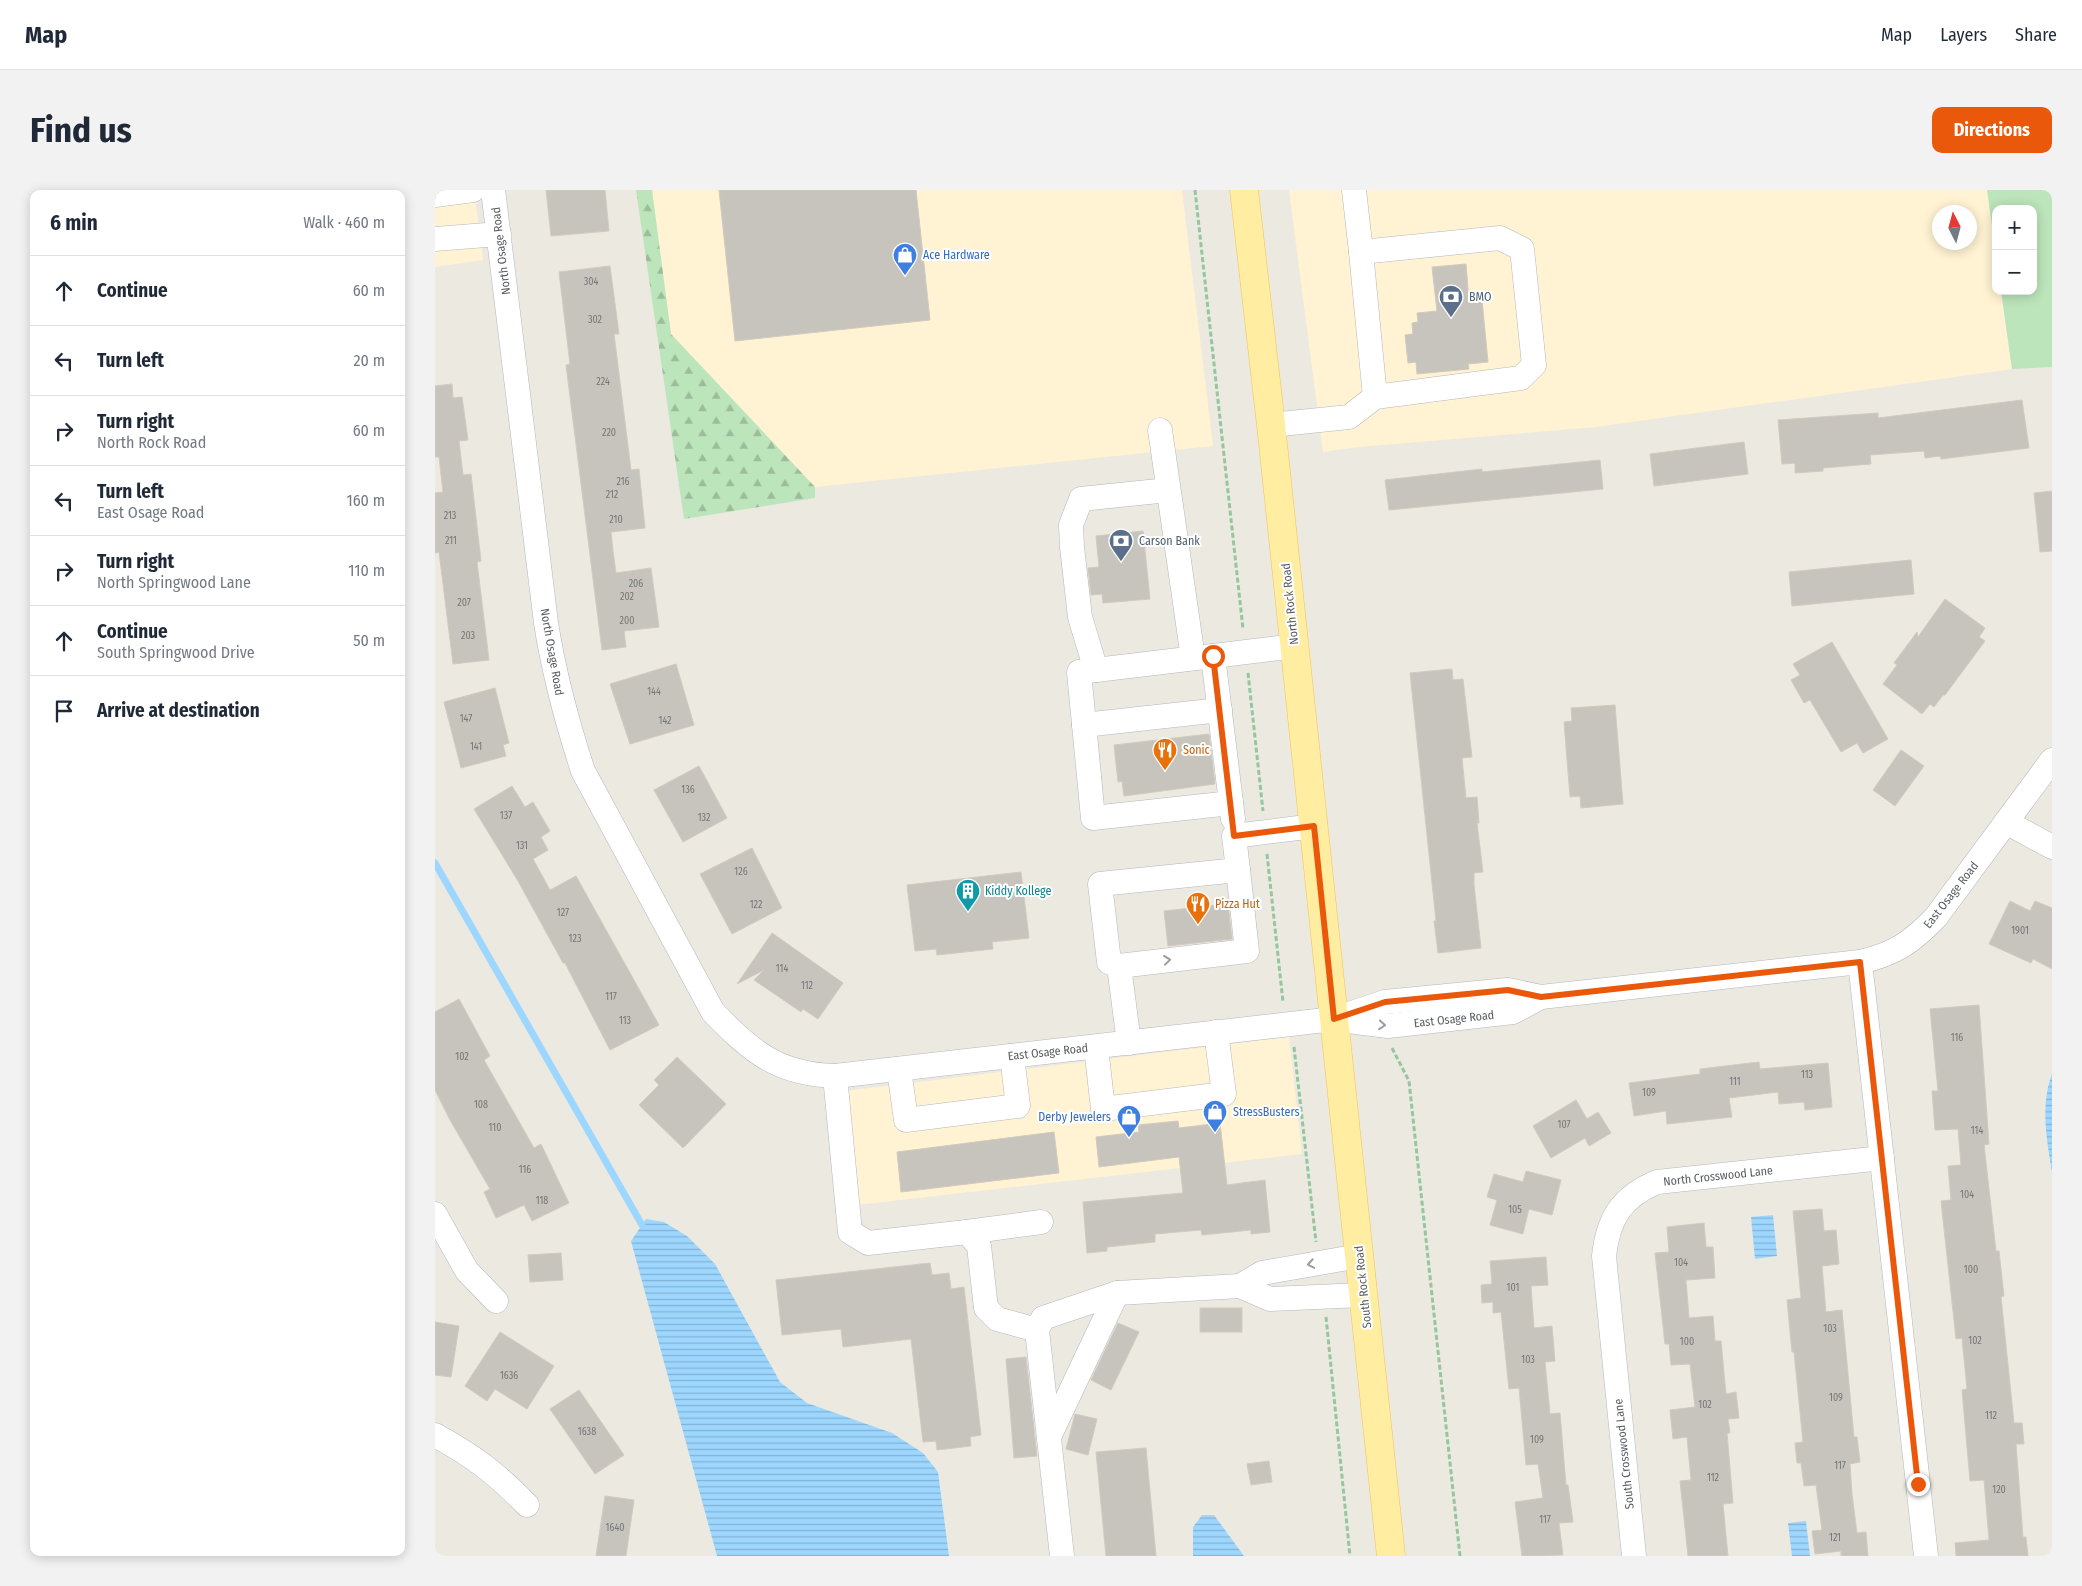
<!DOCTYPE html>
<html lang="en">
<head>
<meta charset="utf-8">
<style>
	body { margin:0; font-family:"Fira Sans Condensed",sans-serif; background:#f2f2f3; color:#1f2937 }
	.controls { position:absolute; right:15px; top:15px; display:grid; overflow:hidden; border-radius:10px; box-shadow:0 2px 12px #0003 }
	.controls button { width:45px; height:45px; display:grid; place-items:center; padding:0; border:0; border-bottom:1px solid #e0e1e3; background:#fff; color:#1f2937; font:25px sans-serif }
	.compass { position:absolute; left:1497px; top:15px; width:45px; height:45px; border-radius:50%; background:#fff; box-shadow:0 2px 12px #0003; rotate:354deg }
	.stop { position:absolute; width:15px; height:15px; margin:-11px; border:4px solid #ea580c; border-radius:50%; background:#fff }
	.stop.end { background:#ea580c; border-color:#fff; box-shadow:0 1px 5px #0008 }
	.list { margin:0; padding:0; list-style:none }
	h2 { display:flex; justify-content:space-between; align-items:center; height:65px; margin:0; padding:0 20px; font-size:21px }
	h2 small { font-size:16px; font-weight:400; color:#747a83 }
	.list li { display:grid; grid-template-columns:32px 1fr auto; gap:15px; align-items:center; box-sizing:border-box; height:70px; padding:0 20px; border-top:1px solid #e0e1e3 }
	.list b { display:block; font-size:19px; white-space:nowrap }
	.list p { margin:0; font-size:16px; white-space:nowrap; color:#747a83 }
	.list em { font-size:16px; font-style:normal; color:#747a83 }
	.icon { flex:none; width:28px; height:28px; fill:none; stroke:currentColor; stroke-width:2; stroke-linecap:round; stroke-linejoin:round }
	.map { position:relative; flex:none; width:1617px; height:1366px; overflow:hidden; border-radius:10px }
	header { display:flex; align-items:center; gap:30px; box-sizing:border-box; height:70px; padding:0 25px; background:#fff; border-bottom:1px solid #e0e1e3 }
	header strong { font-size:24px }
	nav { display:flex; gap:28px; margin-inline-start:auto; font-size:18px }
	.intro { display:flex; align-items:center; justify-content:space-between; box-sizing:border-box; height:120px; padding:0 30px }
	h1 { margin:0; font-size:35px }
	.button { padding:12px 22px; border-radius:10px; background:#ea580c; color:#fff; font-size:18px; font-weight:700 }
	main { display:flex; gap:30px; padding:0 30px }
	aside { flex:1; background:#fff; border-radius:10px; box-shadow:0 2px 12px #0003 }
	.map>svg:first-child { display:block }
	.commercial { fill:#fff3d3; fill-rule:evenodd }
	.grass { fill:#bce5bb }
	.forest { fill:url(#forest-firs) }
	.water { fill:url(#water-rules) }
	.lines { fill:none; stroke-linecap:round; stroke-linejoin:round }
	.stream { stroke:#9dd7ff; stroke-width:7 }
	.building { fill:#c7c4bd; stroke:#d1cbbe }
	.minor-casing { stroke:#b3b7bb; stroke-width:25 }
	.major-casing { stroke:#f5c251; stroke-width:29 }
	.path { stroke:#94c6a1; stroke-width:3; stroke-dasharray:5 2.5; stroke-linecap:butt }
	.minor { stroke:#fff; stroke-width:24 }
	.major { stroke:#ffeda2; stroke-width:28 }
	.oneway { stroke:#9b9ea1 }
	.route { stroke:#ea580c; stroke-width:6 }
	.labels { text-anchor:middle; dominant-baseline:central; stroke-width:4; stroke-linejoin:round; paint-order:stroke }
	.number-label { font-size:10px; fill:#747779 }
	.street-label { font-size:12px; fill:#595d62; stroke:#fff }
	.shop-label { font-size:12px; fill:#366cbe; stroke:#fff; text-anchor:start }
	.service-label { font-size:12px; fill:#4e5e75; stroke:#fff; text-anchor:start }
	.food-label { font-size:12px; fill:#c56008; stroke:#fff; text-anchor:start }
	.culture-label { font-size:12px; fill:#0d838f; stroke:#fff; text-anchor:start }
</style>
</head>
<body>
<header>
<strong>Map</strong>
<nav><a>Map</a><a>Layers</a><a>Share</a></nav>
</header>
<div class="intro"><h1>Find us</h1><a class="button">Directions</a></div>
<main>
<aside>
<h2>6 min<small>Walk · 460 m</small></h2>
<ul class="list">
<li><svg class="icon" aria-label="ahead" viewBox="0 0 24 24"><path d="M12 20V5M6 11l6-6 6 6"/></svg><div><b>Continue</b></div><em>60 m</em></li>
<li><svg class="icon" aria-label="left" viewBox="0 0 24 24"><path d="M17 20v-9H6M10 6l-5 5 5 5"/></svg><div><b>Turn left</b></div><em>20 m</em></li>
<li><svg class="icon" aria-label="right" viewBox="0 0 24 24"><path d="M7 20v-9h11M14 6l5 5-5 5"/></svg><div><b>Turn right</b><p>North Rock Road</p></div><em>60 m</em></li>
<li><svg class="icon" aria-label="left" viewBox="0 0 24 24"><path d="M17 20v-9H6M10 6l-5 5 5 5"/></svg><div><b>Turn left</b><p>East Osage Road</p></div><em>160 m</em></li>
<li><svg class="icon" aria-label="right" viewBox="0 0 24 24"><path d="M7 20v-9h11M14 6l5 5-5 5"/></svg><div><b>Turn right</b><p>North Springwood Lane</p></div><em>110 m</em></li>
<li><svg class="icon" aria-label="ahead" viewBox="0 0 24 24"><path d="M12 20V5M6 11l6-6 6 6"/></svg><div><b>Continue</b><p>South Springwood Drive</p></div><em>50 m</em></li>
<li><svg class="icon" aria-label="arrive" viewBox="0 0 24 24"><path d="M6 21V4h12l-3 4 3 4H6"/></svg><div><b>Arrive at destination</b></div></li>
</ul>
</aside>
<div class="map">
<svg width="1617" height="1366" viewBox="0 0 1617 1366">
	<defs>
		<pattern id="forest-firs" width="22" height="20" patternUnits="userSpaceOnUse" patternTransform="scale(1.25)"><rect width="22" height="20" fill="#bce5bb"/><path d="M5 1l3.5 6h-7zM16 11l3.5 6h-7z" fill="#9cbd9b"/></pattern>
		<pattern id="water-rules" width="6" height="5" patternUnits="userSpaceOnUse" patternTransform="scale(1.25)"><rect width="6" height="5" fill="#9dd7ff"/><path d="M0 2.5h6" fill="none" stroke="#83b2d2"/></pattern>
	</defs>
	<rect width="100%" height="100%" fill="#ece9e0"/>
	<g class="commercial">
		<path d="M0,0H39L48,70L0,77Z"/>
		<path d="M217,0H747L778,256L380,297L236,144Z"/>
		<path d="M854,0H1552L1561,63V101H1566L1577,179L1161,237L923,257L888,262ZM1504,22H1534V52H1504Z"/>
		<path d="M854,847L867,964L422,1015L410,901Z"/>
	</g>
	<path class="grass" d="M1552,0H1617V177L1577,179L1566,101H1598V19H1561V63Z"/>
	<path class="forest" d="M201,0H217L236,144L380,297V308L249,329Z"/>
	<g class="water">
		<path d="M1617,884V982C1612,950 1605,916 1617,884Z"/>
		<path d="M1338,1025L1342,1066L1320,1069L1316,1027Z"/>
		<path d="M211,1029L229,1032L252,1046L280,1074L345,1192L372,1213L457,1243L488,1263L503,1282L514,1366H282L196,1051Z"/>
		<path d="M767,1325H779L809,1366H758V1337Z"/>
		<path d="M1371,1331L1375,1366H1357L1353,1333Z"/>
	</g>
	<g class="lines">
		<path class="stream" d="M0,673L207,1035"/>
	</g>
	<g class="building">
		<path d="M111,0H170L174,41L116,46Z"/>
		<path d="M284,0H481L495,130L300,151Z"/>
		<path d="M1031,74L1034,111L1047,110L1053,172L1033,174L1034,179L982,184L981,172L973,173L970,145L978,144L977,133L983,132L982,123L1002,121L997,77Z"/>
		<path d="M175,76L184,144H179L196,280L204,279L210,338L176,342L178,361L181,383L216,378L224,437L189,441L191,457L167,460L131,175L135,174L124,82Z"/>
		<path d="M17,194L18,208L27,207L33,250L24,251L28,285L36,284L46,371L42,372L54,470L18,474L4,362L0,363V303L8,302L4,267H0V196Z"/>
		<path d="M1587,210L1594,258L1506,269L1505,266L1490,268L1489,261L1435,265L1436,274L1388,278V281L1360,283V273L1347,274L1343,230L1443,223V228Z"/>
		<path d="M1309,252L1313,284L1219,296L1215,264Z"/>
		<path d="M1165,270L1168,299L954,320L950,290L1047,279V282Z"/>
		<path d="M1617,301V361L1605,362L1599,303Z"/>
		<path d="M708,341L715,409L668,413L667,404L656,405L653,378L664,377L661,346Z"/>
		<path d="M1476,370L1479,404L1357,416L1354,382Z"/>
		<path d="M1510,409L1550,438L1544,447L1550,451L1510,505H1508L1499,517L1495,514L1487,524L1448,494L1462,475L1459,473L1482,442L1483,447Z"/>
		<path d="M1397,452L1453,549L1428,563L1422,553L1406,562L1375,510L1369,513L1356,490L1365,485L1358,474Z"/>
		<path d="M241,474L259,535L195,554L175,494Z"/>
		<path d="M1017,479L1018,490L1028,489L1037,567L1027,568L1031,608L1042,607L1044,633H1042L1048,682L1039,683V695L1046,758L1003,763L999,731H1001L975,483Z"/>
		<path d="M60,498L74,553L68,555L71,566L26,578L9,512Z"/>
		<path d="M1180,515L1188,614L1146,618L1145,606L1135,607L1129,532L1137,531L1136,518Z"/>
		<path d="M774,544L780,594L689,606L687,591L683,592L679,555Z"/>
		<path d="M1466,560L1489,576L1460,616L1438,600Z"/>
		<path d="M264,576L292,628L248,652L219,600Z"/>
		<path d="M77,596L90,617L98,612L115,641L106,647L113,660L98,669L115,700L141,686L224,835L175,860L130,773H128L83,691L39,619Z"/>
		<path d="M317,658L347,718L297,744L265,684Z"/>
		<path d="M586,682L594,748L557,752L558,759L502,765L501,759L480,761L472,695Z"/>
		<path d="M1575,711L1595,721L1600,711L1617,718V779L1598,769L1596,773L1554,754Z"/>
		<path d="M793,714L797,749L733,756L729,721Z"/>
		<path d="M337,743L408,793L383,829L368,819L366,822L319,790L329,780L302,794Z"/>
		<path d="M24,809L55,866L49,870L99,958L106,954L134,1013L97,1031L89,1015L61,1028L49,1002L55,999L15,930L0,900V822Z"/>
		<path d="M1544,815L1554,954L1549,955L1561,1061H1564L1569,1106L1566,1107L1579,1233H1587L1589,1254H1581L1588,1347H1591L1593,1366H1521L1520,1353L1554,1350L1549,1290L1535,1291L1527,1200L1532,1199L1527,1148L1521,1149L1506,1011L1516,1010L1513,976L1526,975L1523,939L1500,940L1497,901H1503L1495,819Z"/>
		<path d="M242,867L291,914L248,958L204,915L224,895L219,890Z"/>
		<path d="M1324,872L1325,879L1393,873L1397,917L1370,920L1369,912L1344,914L1343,902L1294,908L1297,927L1232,934L1231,921L1199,926L1194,893L1265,884V879Z"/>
		<path d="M1141,910L1152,929L1163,922L1176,943L1154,956L1150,948L1116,968L1098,936Z"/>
		<path d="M743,931L744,938L785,933L792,995L830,990L835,1042L816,1044V1040L767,1045L766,1040L720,1044V1052L672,1057V1061L652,1063L648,1012L748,1003L744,967L664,977L661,947L704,942L703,935Z"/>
		<path d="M619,942L624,983L466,1002L462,962Z"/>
		<path d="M1091,981L1126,990L1117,1025L1094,1019L1088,1044L1055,1035L1062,1010L1052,1007L1059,984L1088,992Z"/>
		<path d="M1387,1019L1389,1041L1401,1040L1404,1074L1387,1076L1391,1122L1407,1120L1419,1247H1422L1425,1272L1415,1274L1417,1304L1422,1343L1431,1342L1433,1366H1406V1361L1380,1364L1377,1341L1387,1340L1381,1295L1369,1296L1366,1273H1362L1360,1253L1368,1252L1359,1162H1357L1352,1110L1366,1108L1358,1021Z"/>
		<path d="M1269,1033L1271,1057H1278L1280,1088L1251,1090L1254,1128L1278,1126L1280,1151H1286L1291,1204L1301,1202L1304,1228L1293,1229L1295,1243H1292L1298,1313L1288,1314L1293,1366H1253L1245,1291L1256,1290L1252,1247L1238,1249L1235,1220L1260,1217L1255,1174L1236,1175L1234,1154H1230L1220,1063L1234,1062L1232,1037Z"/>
		<path d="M126,1063L128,1090L95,1092L93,1065Z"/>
		<path d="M1111,1067L1113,1095L1096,1096L1099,1138L1117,1136L1120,1171L1110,1172L1115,1224L1125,1223L1131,1295H1133L1138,1332L1124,1333L1128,1365L1087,1366L1080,1312L1108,1308L1103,1274L1091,1275L1084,1198L1074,1199L1066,1122L1058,1123V1112L1047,1113L1046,1095L1057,1094L1055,1071Z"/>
		<path d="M495,1073L497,1085L514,1083L516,1099L529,1097L546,1245L535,1247L536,1256L502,1260L501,1251L488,1252L476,1149L408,1157L406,1139L347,1145L341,1090Z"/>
		<rect x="765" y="1118" width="42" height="24"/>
		<path d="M0,1132L24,1136L16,1187L0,1185Z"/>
		<path d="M683,1133L704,1142L676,1200L656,1190Z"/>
		<path d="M65,1142L119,1176L92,1219L60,1199L52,1211L30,1196Z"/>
		<path d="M591,1167L602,1266L579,1268L571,1169Z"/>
		<path d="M144,1200L189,1265L160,1284L115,1219Z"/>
		<path d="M640,1224L662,1229L653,1265L631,1259Z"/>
		<path d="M711,1258L721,1366H671L661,1262Z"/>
		<path d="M834,1271L837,1292L816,1295L812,1274Z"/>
		<path d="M170,1306L199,1310L191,1366H161Z"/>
	</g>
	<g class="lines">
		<defs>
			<g id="minor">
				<path d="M58,0L111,433C119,484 132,532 148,581L278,822C317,862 342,884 400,886L899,829L950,812L1073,800L1106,807L1425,772C1460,764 1477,752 1501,727L1617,570"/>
				<path d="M0,5L38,0"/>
				<path d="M0,49L64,44"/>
				<path d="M926,62L940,207"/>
				<path d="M836,235L914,227L940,207L1086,188L1099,175L1087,59L1065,48L926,62L919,0"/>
				<path d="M725,240L758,468"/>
				<path d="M778,466L644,482L658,628L796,613"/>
				<path d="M661,480L645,427L637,357L636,335L646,309L733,300"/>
				<path d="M649,535L785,520"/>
				<path d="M798,629L778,466L860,456"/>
				<path d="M1571,632L1617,657"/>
				<path d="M1425,772L1491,1366"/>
				<path d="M684,776L812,761L803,680"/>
				<path d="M905,830L953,836L1078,822L1106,807"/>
				<path d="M694,853L684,776L674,772L665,694L803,680L799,646L879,636"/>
				<path d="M661,857L668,919L789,904L781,842"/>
				<path d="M464,879L471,930L583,916L577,866"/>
				<path d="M400,886L415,1042L433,1053L532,1042L544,1056L551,1118L562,1129L602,1140"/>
				<path d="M0,1024L32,1081L61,1111"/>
				<path d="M532,1042L606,1032"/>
				<path d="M924,1066L827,1083L805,1096L835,1109L928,1105"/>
				<path d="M0,1245C38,1266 61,1283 92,1315"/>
				<path d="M614,1247L682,1103"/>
				<path d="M627,1366L602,1140L608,1128L682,1103L805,1096"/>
				<path d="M1199,1366L1169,1066C1173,1029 1186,1007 1222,992L1447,968"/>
			</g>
			<path id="major" d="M809,0L836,235L956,1366"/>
		</defs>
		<use href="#minor" class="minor-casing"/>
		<use href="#major" class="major-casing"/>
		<g class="path">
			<path d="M760,0L808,439"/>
			<path d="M813,483L828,621"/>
			<path d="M832,664L848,812"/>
			<path d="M859,857L881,1052"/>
			<path d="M957,858L974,891L1025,1366"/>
			<path d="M891,1127L915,1366"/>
		</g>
		<use href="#minor" class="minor"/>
		<use href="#major" class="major"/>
	</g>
	<defs><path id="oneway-chevron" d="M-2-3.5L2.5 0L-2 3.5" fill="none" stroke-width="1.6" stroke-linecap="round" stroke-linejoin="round" transform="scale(1.25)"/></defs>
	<g class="oneway">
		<use href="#oneway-chevron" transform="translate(732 770) rotate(-6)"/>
		<use href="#oneway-chevron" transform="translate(947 835) rotate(5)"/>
		<use href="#oneway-chevron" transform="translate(876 1074) rotate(170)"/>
	</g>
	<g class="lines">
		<path class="route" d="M778,466L799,646L879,636L899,829L950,812L1073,800L1106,807L1425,772L1483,1294"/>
	</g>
	<defs>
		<symbol id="shop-pin" viewBox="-11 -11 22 30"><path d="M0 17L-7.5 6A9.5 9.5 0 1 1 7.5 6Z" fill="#3f7fe0" stroke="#fff"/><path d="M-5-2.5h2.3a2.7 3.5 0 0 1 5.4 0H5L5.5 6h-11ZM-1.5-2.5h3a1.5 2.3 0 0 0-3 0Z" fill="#fff"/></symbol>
		<symbol id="bank-pin" viewBox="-11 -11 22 30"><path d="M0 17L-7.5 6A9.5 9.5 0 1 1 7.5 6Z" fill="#5c6f8a" stroke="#fff"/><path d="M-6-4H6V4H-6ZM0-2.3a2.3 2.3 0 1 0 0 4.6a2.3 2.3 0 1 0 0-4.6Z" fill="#fff"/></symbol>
		<symbol id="restaurant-pin" viewBox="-11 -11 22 30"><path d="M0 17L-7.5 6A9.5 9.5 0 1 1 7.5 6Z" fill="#e8710a" stroke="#fff"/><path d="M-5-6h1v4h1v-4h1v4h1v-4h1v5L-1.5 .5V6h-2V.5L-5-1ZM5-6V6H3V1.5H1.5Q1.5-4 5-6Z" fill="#fff"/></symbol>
		<symbol id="building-pin" viewBox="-11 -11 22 30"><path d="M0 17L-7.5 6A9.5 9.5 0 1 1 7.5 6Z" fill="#0f9aa8" stroke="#fff"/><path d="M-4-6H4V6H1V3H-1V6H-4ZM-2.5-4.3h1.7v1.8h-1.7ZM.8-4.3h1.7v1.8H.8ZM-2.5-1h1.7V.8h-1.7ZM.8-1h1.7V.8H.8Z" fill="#fff"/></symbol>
	</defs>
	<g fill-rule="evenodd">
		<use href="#shop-pin" x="456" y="51" width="28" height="38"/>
		<use href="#bank-pin" x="1002" y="93" width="28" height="38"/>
		<use href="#bank-pin" x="672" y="337" width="28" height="38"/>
		<use href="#restaurant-pin" x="716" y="546" width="28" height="38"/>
		<use href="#building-pin" x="519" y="687" width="28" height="38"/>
		<use href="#restaurant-pin" x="749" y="700" width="28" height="38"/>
		<use href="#shop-pin" x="766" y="908" width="28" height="38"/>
		<use href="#shop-pin" x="680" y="913" width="28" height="38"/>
	</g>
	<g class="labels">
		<g class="number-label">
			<text x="156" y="92">304</text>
			<text x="160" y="130">302</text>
			<text x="168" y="192">224</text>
			<text x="174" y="243">220</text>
			<text x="188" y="292">216</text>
			<text x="177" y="305">212</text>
			<text x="15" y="326">213</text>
			<text x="181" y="330">210</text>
			<text x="16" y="351">211</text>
			<text x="201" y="394">206</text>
			<text x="192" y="407">202</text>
			<text x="29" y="413">207</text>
			<text x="192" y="431">200</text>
			<text x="33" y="446">203</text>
			<text x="219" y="502">144</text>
			<text x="31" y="529">147</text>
			<text x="230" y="531">142</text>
			<text x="41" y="557">141</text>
			<text x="253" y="600">136</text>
			<text x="71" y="626">137</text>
			<text x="269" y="628">132</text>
			<text x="87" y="656">131</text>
			<text x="306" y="682">126</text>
			<text x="321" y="715">122</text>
			<text x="128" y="723">127</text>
			<text x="1585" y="741">1901</text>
			<text x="140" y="749">123</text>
			<text x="347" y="779">114</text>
			<text x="372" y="796">112</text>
			<text x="176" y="807">117</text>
			<text x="190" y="831">113</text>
			<text x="1522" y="848">116</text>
			<text x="27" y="867">102</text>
			<text x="1372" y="885">113</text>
			<text x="1300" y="892">111</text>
			<text x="1214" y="903">109</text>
			<text x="46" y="915">108</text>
			<text x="1129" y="935">107</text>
			<text x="60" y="938">110</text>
			<text x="1542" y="941">114</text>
			<text x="90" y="980">116</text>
			<text x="1532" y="1005">104</text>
			<text x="107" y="1011">118</text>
			<text x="1080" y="1020">105</text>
			<text x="1246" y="1073">104</text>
			<text x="1536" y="1080">100</text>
			<text x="1078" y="1098">101</text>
			<text x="1395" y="1139">103</text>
			<text x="1540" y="1151">102</text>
			<text x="1252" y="1152">100</text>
			<text x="1093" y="1170">103</text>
			<text x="74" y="1186">1636</text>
			<text x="1401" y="1208">109</text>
			<text x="1270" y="1215">102</text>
			<text x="1556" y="1226">112</text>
			<text x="152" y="1242">1638</text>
			<text x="1102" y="1250">109</text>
			<text x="1405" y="1276">117</text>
			<text x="1278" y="1288">112</text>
			<text x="1564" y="1300">120</text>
			<text x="1110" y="1330">117</text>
			<text x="180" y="1338">1640</text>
			<text x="1400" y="1348">121</text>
		</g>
		<g class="street-label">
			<text transform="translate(66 61) rotate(-97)">North Osage Road</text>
			<text transform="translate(855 414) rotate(-96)">North Rock Road</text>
			<text transform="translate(117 462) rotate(80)">North Osage Road</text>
			<text transform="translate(1516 705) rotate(-52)">East Osage Road</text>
			<text transform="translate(1019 829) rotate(-6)">East Osage Road</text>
			<text transform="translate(613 862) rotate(-6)">East Osage Road</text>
			<text transform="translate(1283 986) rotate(-6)">North Crosswood Lane</text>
			<text transform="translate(928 1097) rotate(-96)">South Rock Road</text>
			<text transform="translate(1189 1264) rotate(-96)">South Crosswood Lane</text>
		</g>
		<g class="shop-label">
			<text x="488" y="65">Ace Hardware</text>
			<text x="798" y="922">StressBusters</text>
			<text x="676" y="927" text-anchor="end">Derby Jewelers</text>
		</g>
		<g class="service-label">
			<text x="1034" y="107">BMO</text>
			<text x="704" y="351">Carson Bank</text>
		</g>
		<g class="food-label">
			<text x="748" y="560">Sonic</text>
			<text x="780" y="714">Pizza Hut</text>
		</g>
		<g class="culture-label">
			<text x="550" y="701">Kiddy Kollege</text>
		</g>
	</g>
</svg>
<div class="controls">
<button>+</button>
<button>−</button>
</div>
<svg class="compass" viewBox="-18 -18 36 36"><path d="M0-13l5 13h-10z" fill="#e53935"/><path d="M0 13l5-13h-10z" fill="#747a83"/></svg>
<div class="stop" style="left:778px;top:466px"></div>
<div class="stop end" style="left:1483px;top:1294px"></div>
</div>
</main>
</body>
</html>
